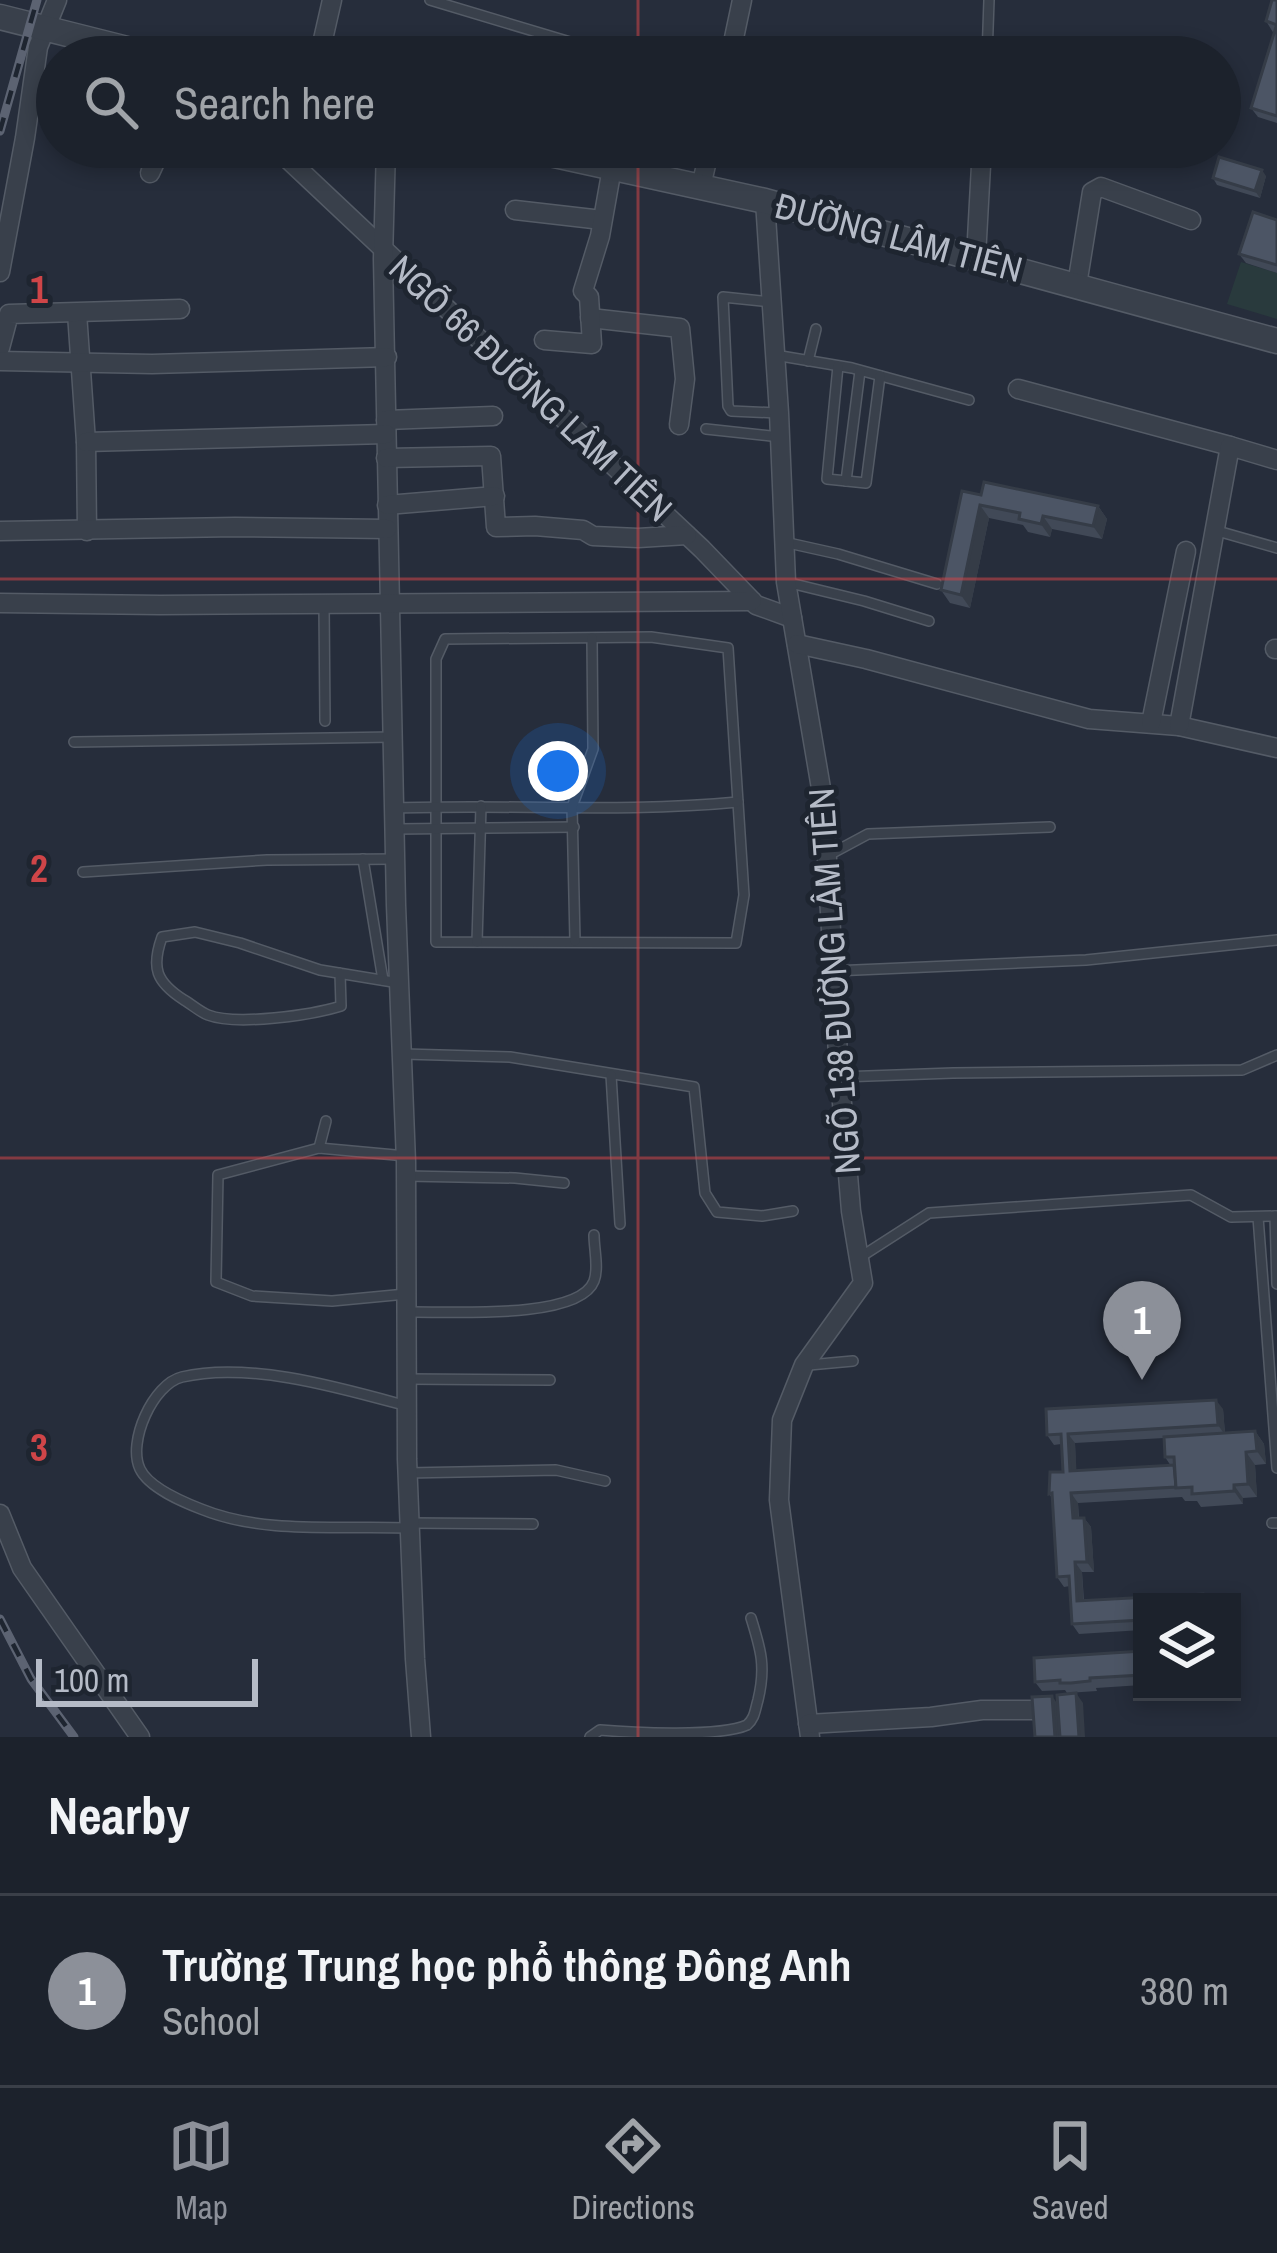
<!DOCTYPE html>
<html lang="en">
<head>
<meta charset="utf-8">
<style>
	body { margin:0; font-family:"Archivo Narrow",sans-serif; background:#292f38; color:#f1f3f6 }
	.controls { position:absolute; right:36px; bottom:36px; display:grid; overflow:hidden; border-radius:0px; box-shadow:0 6px 18px #0003 }
	.controls button { width:108px; height:108px; display:grid; place-items:center; padding:0; border:0; border-bottom:3px solid #3a3f48; background:#1c222c; color:#f1f3f6; font:60px sans-serif }
	.scale { position:absolute; left:36px; bottom:30px; width:222px; box-sizing:border-box; padding-left:12px; border:6px solid #b5bbc7; border-top:0; font-size:33px; line-height:42px; white-space:nowrap; color:#b5bbc7; -webkit-text-stroke:9px #1e2530; paint-order:stroke }
	.you { position:absolute; left:558px; top:771px; width:42px; height:42px; margin:-30px; border:9px solid #fff; border-radius:50%; background:#1a73e8; box-shadow:0 0 0 18px #1a73e833 }
	.badge { display:grid; place-items:center; width:78px; height:78px; border-radius:50%; background:#8c9099; color:#fff; font-size:39px; font-weight:700 }
	.pin { position:absolute; translate:-50% -99px; filter:drop-shadow(0 3px 6px #0008) }
	.pin::after { content:''; position:absolute; top:63px; width:42px; height:36px; background:inherit; clip-path:polygon(0 0,100% 0,50% 100%) }
	.list { margin:0; padding:0; list-style:none }
	h2 { display:flex; justify-content:space-between; align-items:center; height:156px; margin:0; padding:0 48px; font-size:51px }
	h2 small { font-size:39px; font-weight:400; color:#a0a4a9 }
	.list li { display:grid; grid-template-columns:78px 1fr auto; gap:36px; align-items:center; box-sizing:border-box; height:192px; padding:0 48px; border-top:3px solid #3a3f48 }
	.list b { display:block; font-size:45px; white-space:nowrap }
	.list p { margin:0; font-size:39px; white-space:nowrap; color:#a0a4a9 }
	.list em { font-size:39px; font-style:normal; color:#a0a4a9 }
	.icon { flex:none; width:66px; height:66px; fill:none; stroke:currentColor; stroke-width:2; stroke-linecap:round; stroke-linejoin:round }
	.map { position:relative; flex:none; width:1277px; height:1737px; overflow:hidden }
	.search { position:absolute; background:#1c222c; box-shadow:0 6px 18px #0003; left:36px; right:36px; top:36px; height:132px; display:flex; align-items:center; gap:30px; box-sizing:border-box; padding:0 42px; border-radius:66px; color:#a0a4a9; font-size:45px }
	.sheet { height:348px; background:#1c222c }
	nav { display:flex; justify-content:space-around; align-items:center; box-sizing:border-box; height:168px; border-top:3px solid #3a3f48; background:#1c222c; font-size:33px; color:#a0a4a9 }
	nav a { display:grid; justify-items:center; gap:6px }
	nav .on { color:#8c9099 }
	.map>svg:first-child { display:block }
	.garden { fill:#293a3d }
	.lines { fill:none; stroke-linecap:round; stroke-linejoin:round }
	.service-casing { stroke:#545b66; stroke-width:12 }
	.minor-casing { stroke:#545b66; stroke-width:21 }
	.tertiary-casing { stroke:#545b66; stroke-width:27 }
	.service { stroke:#39404b; stroke-width:9 }
	.minor { stroke:#39404b; stroke-width:18 }
	.tertiary { stroke:#39404b; stroke-width:24 }
	.rail-casing { stroke:#5c6372; stroke-width:9 }
	.rail { stroke:#1e2530; stroke-width:4.5; stroke-dasharray:14; stroke-linecap:butt }
	.wall { fill:#414957; fill-rule:evenodd }
	.shaded-wall { fill:#353c47 }
	.building { fill:#4c5565; stroke:#353c47; stroke-width:3 }
	.grid { fill:none; stroke:#cf4548; stroke-width:3; stroke-opacity:0.55 }
	.labels { text-anchor:middle; dominant-baseline:central; stroke-width:10; stroke-linejoin:round; paint-order:stroke }
	.street-label { font-size:36px; fill:#b5bbc7; stroke:#1e2530 }
	.grid-label { font-size:39px; text-anchor:middle; font-weight:bold; fill:#cf4548; stroke:#1e2530; stroke-width:10; stroke-linejoin:round; paint-order:stroke }
</style>
</head>
<body>
<div class="map">
<svg width="1277" height="1737" viewBox="0 0 1277 1737">
	<rect width="100%" height="100%" fill="#262d3b"/>
	<path class="garden" d="M1241,262L1277,273V319L1227,304Z"/>
	<g class="lines">
		<defs>
			<g id="service">
				<path d="M430,0L570,42"/>
				<path d="M987,57L989,0"/>
				<path d="M772,302L723,297L728,406L731,411L777,413"/>
				<path d="M775,355L852,368L969,400"/>
				<path d="M808,361L816,329"/>
				<path d="M838,366L827,479L866,483L880,376"/>
				<path d="M706,429L780,437"/>
				<path d="M846,481L860,371"/>
				<path d="M1214,530L1277,548"/>
				<path d="M784,542L838,554L937,584"/>
				<path d="M786,582L864,601L929,621"/>
				<path d="M324,605L325,721"/>
				<path d="M651,637L728,648L744,895L736,943L436,942V659L445,639Z"/>
				<path d="M74,742L393,737"/>
				<path d="M395,808C509,804 624,813 738,802"/>
				<path d="M396,829L574,827"/>
				<path d="M827,856L868,834L1050,827"/>
				<path d="M363,859L383,980"/>
				<path d="M83,872L267,860L396,859"/>
				<path d="M575,941L572,807L593,749L592,638"/>
				<path d="M477,942L481,806"/>
				<path d="M833,971L1086,960L1277,940"/>
				<path d="M340,973L341,1006C312,1015 237,1026 208,1015C200,1012 191,1004 184,1000C156,982 151,968 162,937L195,932L240,943L320,970L399,983"/>
				<path d="M404,1054L510,1057L694,1087L705,1193L717,1212L762,1216L793,1211"/>
				<path d="M611,1075L620,1224"/>
				<path d="M840,1077L953,1073L1242,1070L1277,1055"/>
				<path d="M319,1148L326,1121"/>
				<path d="M406,1156L319,1148L218,1175L216,1282L252,1296L332,1301L406,1294"/>
				<path d="M406,1176L515,1178L564,1183"/>
				<path d="M1275,1216L1277,1284"/>
				<path d="M1258,1217L1277,1468"/>
				<path d="M859,1258L929,1213L1191,1195L1231,1217L1277,1216"/>
				<path d="M407,1312C443,1311 579,1321 594,1281C599,1268 594,1249 594,1235"/>
				<path d="M809,1365L853,1361"/>
				<path d="M407,1379L550,1380"/>
				<path d="M407,1406C341,1388 249,1361 182,1377C153,1384 127,1442 140,1469C149,1488 183,1502 201,1509C265,1535 341,1525 410,1528"/>
				<path d="M407,1473L556,1470L605,1481"/>
				<path d="M409,1523L533,1524"/>
				<path d="M1272,1523H1277"/>
				<path d="M590,1737L600,1730C634,1733 721,1737 747,1725C755,1718 755,1710 758,1700C766,1667 761,1650 751,1618"/>
			</g>
			<g id="minor">
				<path d="M319,57L332,0"/>
				<path d="M730,57L742,0"/>
				<path d="M1220,113L1223,114"/>
				<path d="M275,147L702,549L756,605L792,618"/>
				<path d="M386,147L383,259L396,905L406,1162L407,1459L415,1659L421,1737"/>
				<path d="M150,173L162,147"/>
				<path d="M701,187L710,147"/>
				<path d="M765,201L779,413L786,582L824,806L838,1055L851,1211L863,1283L804,1365L782,1420L779,1500L810,1737"/>
				<path d="M515,210L602,220"/>
				<path d="M976,257L982,147"/>
				<path d="M0,272L25,138L38,47L57,0"/>
				<path d="M1077,285L1092,192L1101,187L1191,220"/>
				<path d="M77,313L86,442L87,531"/>
				<path d="M590,318L680,328L685,379L679,425"/>
				<path d="M544,340L592,344L589,297L583,291L600,236L612,168"/>
				<path d="M0,348L9,314L180,309"/>
				<path d="M0,361L152,364L387,357"/>
				<path d="M1018,389L1230,446"/>
				<path d="M386,420L493,416"/>
				<path d="M86,442L386,434"/>
				<path d="M386,458L491,456L496,527L535,526L583,530L593,536L638,538L687,535"/>
				<path d="M387,505L495,496"/>
				<path d="M0,531L235,527L387,529"/>
				<path d="M0,603L160,605L752,601"/>
				<path d="M797,644L866,659L1089,719L1179,726L1277,748"/>
				<path d="M1275,649H1277"/>
				<path d="M1151,723L1186,551"/>
				<path d="M1179,726L1230,446L1277,460"/>
				<path d="M0,1514L22,1568L140,1737"/>
				<path d="M808,1724L931,1717L982,1710H1034"/>
			</g>
			<g id="tertiary">
				<path d="M0,17L159,57"/>
				<path d="M518,147L765,201L1277,341"/>
			</g>
		</defs>
		<use href="#service" class="service-casing"/>
		<use href="#minor" class="minor-casing"/>
		<use href="#tertiary" class="tertiary-casing"/>
		<use href="#service" class="service"/>
		<use href="#minor" class="minor"/>
		<use href="#tertiary" class="tertiary"/>
		<defs>
			<g id="rail">
				<path d="M0,131L37,0"/>
				<path d="M0,1619L31,1679L74,1737"/>
			</g>
		</defs>
		<use href="#rail" class="rail-casing"/>
		<use href="#rail" class="rail"/>
	</g>
	<g class="wall">
		<path d="M1277,0V123L1258,117L1251,108L1274,34L1266,21Z"/>
		<path d="M1266,176L1260,198L1217,185L1213,178Z"/>
		<path d="M1277,220V273L1246,263L1239,254Z"/>
		<path d="M981,495L1098,506L1107,519L1102,539L1052,529L1050,537L1028,532L1023,525L989,518L970,608L950,603L941,590Z"/>
		<path d="M1223,1409L1225,1433L1255,1431L1264,1444L1266,1464L1255,1465L1257,1497L1243,1498V1504L1201,1507L1197,1501H1185L1182,1497L1078,1503L1079,1518H1084L1091,1527L1094,1572H1082L1084,1600L1203,1594L1209,1602H1142V1630L1079,1634L1072,1624L1070,1586L1064,1587L1057,1577L1052,1498L1049,1494L1063,1472L1061,1444L1054,1445L1047,1435ZM1164,1438L1165,1457L1171,1466L1076,1471L1075,1443Z"/>
		<path d="M1142,1651V1685L1096,1688L1097,1691L1067,1693L1065,1690L1042,1691L1035,1682Z"/>
	</g>
	<g class="shaded-wall">
		<path d="M1262,170L1266,176L1260,198L1255,191Z"/>
		<path d="M980,505L989,518L970,608L961,595Z"/>
		<path d="M1098,506L1107,519L1102,539L1093,526Z"/>
		<path d="M1043,516L1052,529L1050,537L1041,524Z"/>
		<path d="M1216,1400L1223,1409L1225,1435L1218,1425Z"/>
		<path d="M1255,1431L1264,1444L1266,1464L1257,1451Z"/>
		<path d="M1068,1434L1075,1443L1077,1481L1070,1471Z"/>
		<path d="M1246,1452L1255,1465L1257,1497L1248,1484Z"/>
		<path d="M1234,1485L1243,1498V1504L1234,1491Z"/>
		<path d="M1071,1493L1078,1503L1079,1528L1073,1518Z"/>
		<path d="M1084,1518L1091,1527L1094,1572L1087,1562Z"/>
		<path d="M1075,1562L1082,1572L1084,1611L1077,1601Z"/>
		<path d="M1076,1693L1083,1703L1085,1737H1079Z"/>
		<path d="M1052,1696L1059,1706L1061,1737H1055Z"/>
	</g>
	<g class="building">
		<path d="M1272,0H1277V25L1266,21Z"/>
		<path d="M1276,27H1277V116L1251,108Z"/>
		<path d="M1219,157L1262,170L1255,191L1213,178Z"/>
		<path d="M1253,212L1277,220V265L1239,254Z"/>
		<path d="M984,482L1098,506L1093,526L1043,516L1041,524L1019,519L1020,513L980,505L961,595L941,590L962,491L981,495Z"/>
		<path d="M1216,1400L1218,1425L1068,1434L1070,1471L1174,1465L1176,1487L1071,1493L1073,1518H1084L1087,1562H1075L1077,1601L1203,1594L1204,1602H1142V1620L1072,1624L1069,1576L1057,1577L1052,1493L1049,1494L1050,1472H1063L1061,1434L1047,1435L1046,1409Z"/>
		<path d="M1255,1431L1257,1451L1246,1452L1248,1484L1234,1485V1491L1192,1494V1487L1176,1488L1174,1457H1165L1164,1437Z"/>
		<path d="M1142,1651V1675L1090,1678V1681L1071,1683H1060V1680L1035,1682L1034,1658Z"/>
		<path d="M1076,1693L1079,1737H1060L1057,1695Z"/>
		<path d="M1052,1696L1055,1737H1035L1032,1697Z"/>
	</g>
	<path class="grid" d="M638,0V57M638,147V1737M0,579H1277M0,1158H1277"/>
	<g class="labels">
		<g class="street-label">
			<text transform="translate(899 237) rotate(15)">ĐƯỜNG LÂM TIÊN</text>
			<text transform="translate(531 388) rotate(43)">NGÕ 66 ĐƯỜNG LÂM TIÊN</text>
			<text transform="translate(834 981) rotate(-94)">NGÕ 138 ĐƯỜNG LÂM TIÊN</text>
		</g>
	</g>
	<g class="grid-label">
		<text x="39" y="303">1</text>
		<text x="39" y="882">2</text>
		<text x="39" y="1461">3</text>
	</g>
</svg>
<div class="controls">
<button><svg class="icon" aria-label="layers" viewBox="0 0 24 24"><path d="M12 4l9 5-9 5-9-5zM3 14l9 5 9-5"/></svg></button>
</div>
<div class="scale">100 m</div>
<div class="you"></div>
<div class="pin badge" style="left:1142px;top:1380px">1</div>
<div class="search"><svg class="icon" aria-label="search" viewBox="0 0 24 24"><circle cx="10" cy="10" r="6"/><path d="M15 15l6 6"/></svg>Search here</div>
</div>
<section class="sheet">
<h2>Nearby<small></small></h2>
<ul class="list">
<li><span class="badge">1</span><div><b>Trường Trung học phổ thông Đông Anh</b><p>School</p></div><em>380 m</em></li>
</ul>
</section>
<nav>
<a class="on"><svg class="icon" aria-label="map" viewBox="0 0 24 24"><path d="M3 6l6-2 6 2 6-2v14l-6 2-6-2-6 2zM9 4v14M15 6v14"/></svg>Map</a>
<a><svg class="icon" aria-label="directions" viewBox="0 0 24 24"><path d="M12 3l9 9-9 9-9-9zM9 14v-3h6M13 9l2 2-2 2"/></svg>Directions</a>
<a><svg class="icon" aria-label="saved" viewBox="0 0 24 24"><path d="M7 4h10v16l-5-4-5 4z"/></svg>Saved</a>
</nav>
</body>
</html>
